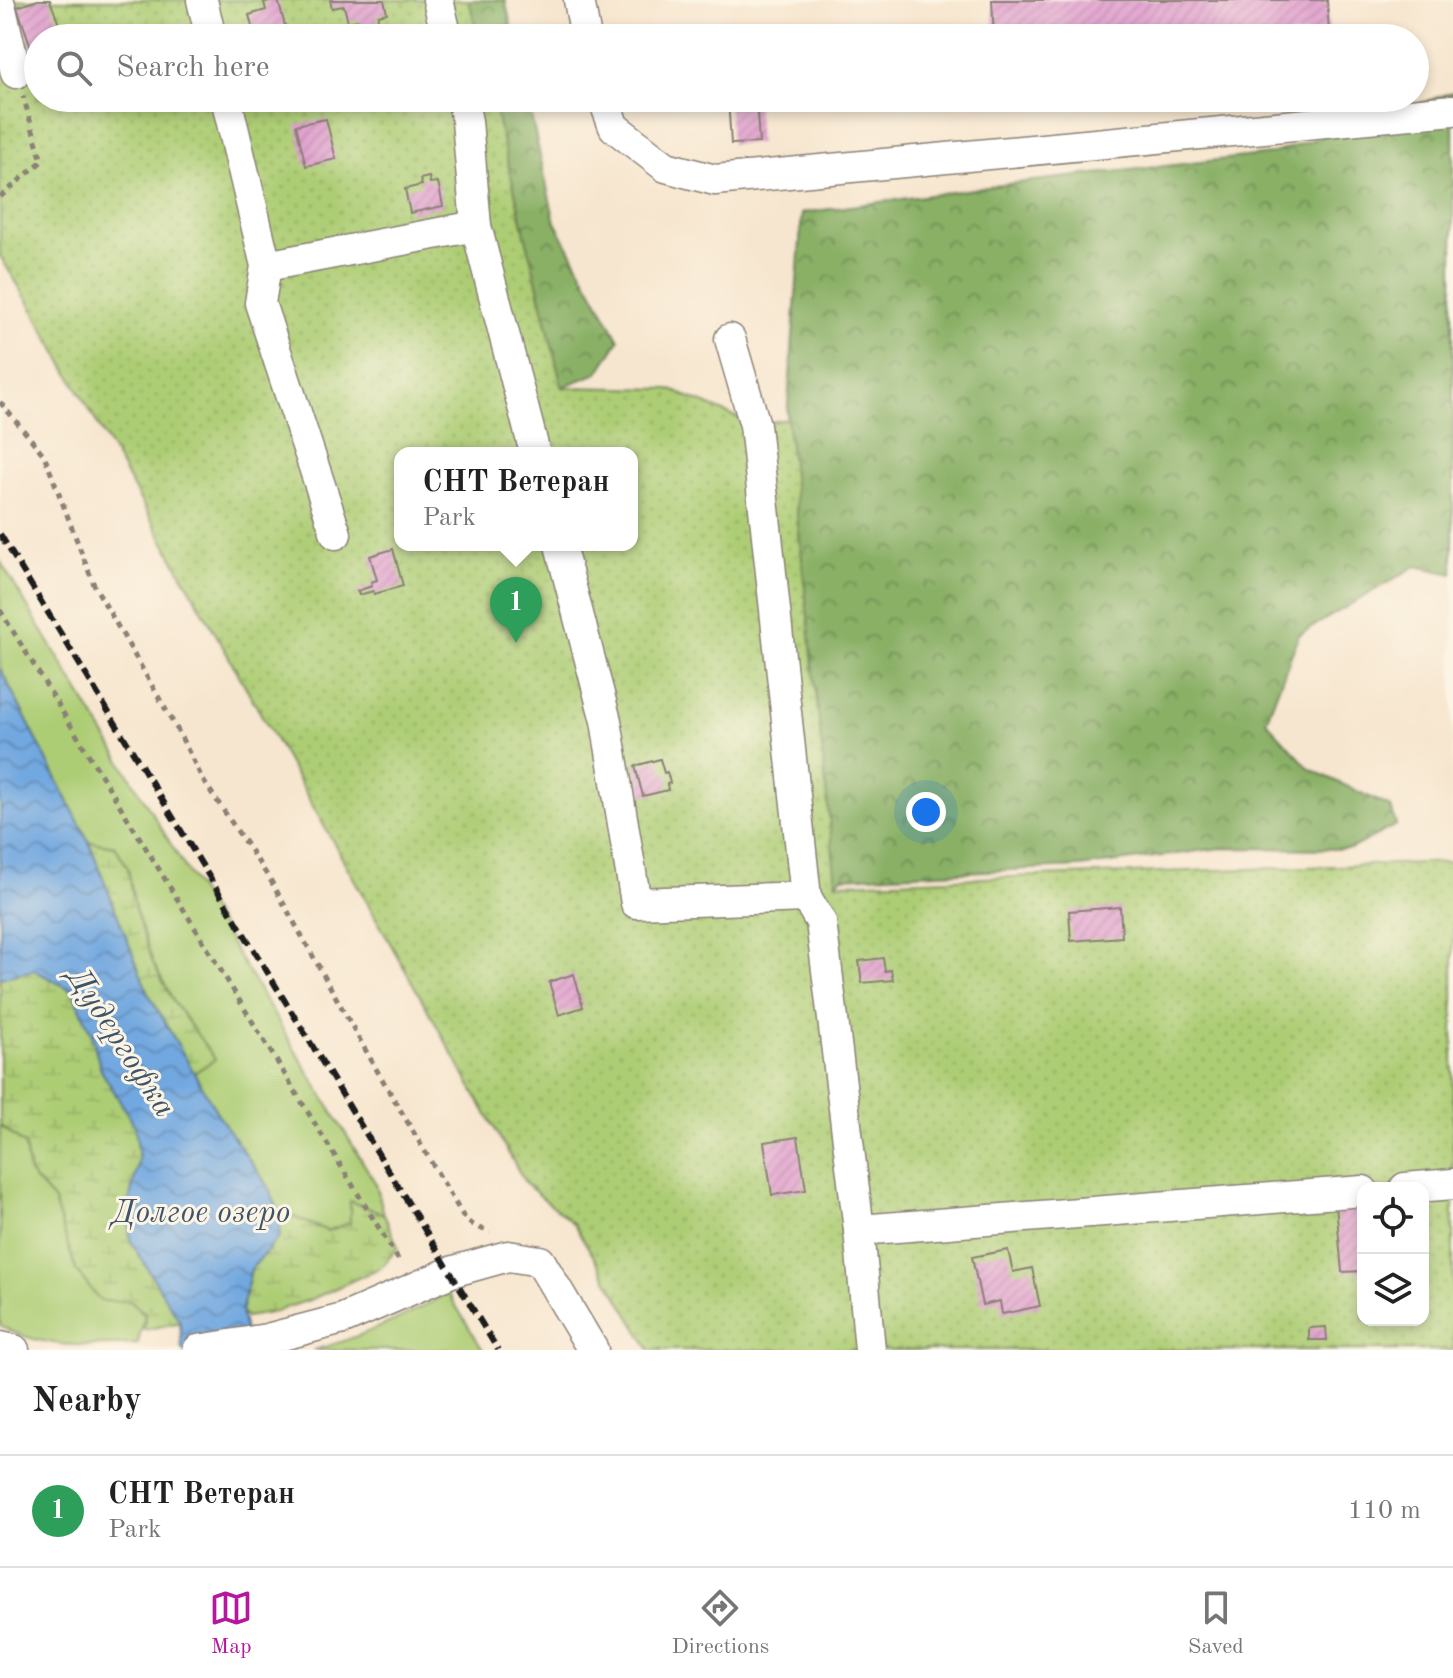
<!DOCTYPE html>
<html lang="en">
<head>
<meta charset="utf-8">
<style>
	body { margin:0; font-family:"Old Standard TT",serif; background:#f2f2f2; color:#222 }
	.controls { position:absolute; right:24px; bottom:24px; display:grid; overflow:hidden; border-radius:16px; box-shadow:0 4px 12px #0003 }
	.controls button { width:72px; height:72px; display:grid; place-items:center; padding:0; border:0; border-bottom:2px solid #e0e0e0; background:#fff; color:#222; font:40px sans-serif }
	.you { position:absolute; left:926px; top:812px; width:28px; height:28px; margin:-20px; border:6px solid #fff; border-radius:50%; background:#1a73e8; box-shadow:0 0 0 12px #1a73e833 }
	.badge { display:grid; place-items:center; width:52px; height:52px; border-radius:50%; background:#b5179e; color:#fff; font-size:26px; font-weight:700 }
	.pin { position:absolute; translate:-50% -66px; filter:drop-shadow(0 2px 4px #0008) }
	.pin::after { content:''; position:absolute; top:42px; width:28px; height:24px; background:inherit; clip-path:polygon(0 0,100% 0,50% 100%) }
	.popup { position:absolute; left:394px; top:447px; width:244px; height:104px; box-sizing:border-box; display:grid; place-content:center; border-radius:16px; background:#fff; filter:drop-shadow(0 2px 6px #0005); font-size:26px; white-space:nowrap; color:#767676 }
	.popup b { font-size:30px; color:#222 }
	.popup::after { content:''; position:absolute; left:50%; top:100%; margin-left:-16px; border:16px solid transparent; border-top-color:#fff }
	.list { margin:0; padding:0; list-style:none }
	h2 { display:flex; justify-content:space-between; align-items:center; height:104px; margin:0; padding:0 32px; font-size:34px }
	h2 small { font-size:26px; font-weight:400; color:#767676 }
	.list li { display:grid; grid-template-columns:52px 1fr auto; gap:24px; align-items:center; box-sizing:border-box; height:112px; padding:0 32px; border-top:2px solid #e0e0e0 }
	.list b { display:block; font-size:30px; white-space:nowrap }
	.list p { margin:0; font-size:26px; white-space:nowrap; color:#767676 }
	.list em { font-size:26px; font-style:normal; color:#767676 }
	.icon { flex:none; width:44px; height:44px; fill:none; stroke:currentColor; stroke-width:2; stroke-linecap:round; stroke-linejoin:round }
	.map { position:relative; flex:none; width:1453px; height:1350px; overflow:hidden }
	.search { position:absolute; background:#fff; box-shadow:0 4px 12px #0003; left:24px; right:24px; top:24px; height:88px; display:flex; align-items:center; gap:20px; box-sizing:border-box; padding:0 28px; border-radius:44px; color:#767676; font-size:30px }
	.sheet { height:216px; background:#fff }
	nav { display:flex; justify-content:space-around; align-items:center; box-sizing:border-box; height:112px; border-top:2px solid #e0e0e0; background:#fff; font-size:22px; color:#767676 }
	nav a { display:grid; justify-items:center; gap:4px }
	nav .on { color:#b5179e }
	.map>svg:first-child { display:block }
	.grass { fill:#adcd75; stroke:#647448; stroke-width:2 }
	.forest { fill:url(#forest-crowns); stroke:#536641; stroke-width:2 }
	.wetland { fill:url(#wetland-marsh); stroke:#647448; stroke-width:2 }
	.garden { fill:url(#garden-dots); stroke:#647448; stroke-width:2; fill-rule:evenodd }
	.water { fill:url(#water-waves); stroke:#47627e; stroke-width:2 }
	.building { fill:url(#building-hatch) }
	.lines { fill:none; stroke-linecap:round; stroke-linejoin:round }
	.minor-casing { stroke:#8a8176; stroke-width:33 }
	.path { stroke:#8a8176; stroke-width:5; stroke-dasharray:6 6; stroke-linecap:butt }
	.minor { stroke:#fff; stroke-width:30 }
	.rail { stroke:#1c1c1c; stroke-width:6; stroke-dasharray:12 6; stroke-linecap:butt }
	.labels { text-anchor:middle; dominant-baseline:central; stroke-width:6; stroke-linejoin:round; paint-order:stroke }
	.water-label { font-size:32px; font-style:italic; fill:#3e546a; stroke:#fcf5e5 }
</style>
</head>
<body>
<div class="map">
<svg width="1453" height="1350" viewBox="0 0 1453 1350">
	<defs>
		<pattern id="forest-crowns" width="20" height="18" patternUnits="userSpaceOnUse" patternTransform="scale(2)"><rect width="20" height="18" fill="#8ab066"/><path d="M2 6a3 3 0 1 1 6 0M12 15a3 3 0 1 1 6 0" fill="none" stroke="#708e53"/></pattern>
		<pattern id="wetland-marsh" width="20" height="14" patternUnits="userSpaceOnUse" patternTransform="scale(2)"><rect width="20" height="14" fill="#adcd75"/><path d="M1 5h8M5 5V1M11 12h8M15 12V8" fill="none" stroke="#94af65"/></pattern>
		<pattern id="garden-dots" width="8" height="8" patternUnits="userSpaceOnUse" patternTransform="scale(2)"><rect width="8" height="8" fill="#adcd75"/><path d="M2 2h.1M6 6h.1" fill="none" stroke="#94af65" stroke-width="1.8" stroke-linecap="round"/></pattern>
		<pattern id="water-waves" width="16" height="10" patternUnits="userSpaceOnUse" patternTransform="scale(2)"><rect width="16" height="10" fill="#72a8e0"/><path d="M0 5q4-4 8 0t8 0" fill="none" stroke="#5d88b5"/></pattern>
		<pattern id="building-hatch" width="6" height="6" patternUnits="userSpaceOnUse" patternTransform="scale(2)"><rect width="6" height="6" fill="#de99cc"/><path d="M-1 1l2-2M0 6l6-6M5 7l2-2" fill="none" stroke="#be83af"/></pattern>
	</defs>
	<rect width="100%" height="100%" fill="#fcf5e5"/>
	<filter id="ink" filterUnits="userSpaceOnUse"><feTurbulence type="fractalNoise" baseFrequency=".0125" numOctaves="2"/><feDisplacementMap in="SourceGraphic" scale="16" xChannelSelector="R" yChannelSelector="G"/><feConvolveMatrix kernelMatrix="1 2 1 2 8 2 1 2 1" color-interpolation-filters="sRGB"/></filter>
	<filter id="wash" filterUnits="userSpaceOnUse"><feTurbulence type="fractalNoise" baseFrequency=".006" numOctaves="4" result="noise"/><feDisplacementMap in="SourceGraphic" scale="32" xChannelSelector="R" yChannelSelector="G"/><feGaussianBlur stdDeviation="1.8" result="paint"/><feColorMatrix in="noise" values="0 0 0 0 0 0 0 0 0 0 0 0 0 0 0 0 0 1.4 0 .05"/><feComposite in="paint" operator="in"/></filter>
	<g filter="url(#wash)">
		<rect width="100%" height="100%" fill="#f7e6cf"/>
		<g class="grass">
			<path d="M0,561L376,1184L384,1214L350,1202V1223L327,1231L279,1211L267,1185L219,1116L194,1073L214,1059L175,1004L153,963L135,909L128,868L115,846L89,842L0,668Z"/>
			<path d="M0,1125L25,1145L29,1173L54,1201L76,1270L100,1300L130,1301L145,1314C144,1325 139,1333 138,1344C92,1346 41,1350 0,1325Z"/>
			<path d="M448,1293L483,1350H313C361,1338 405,1317 448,1293Z"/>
		</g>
		<g class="forest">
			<path d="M469,0H505L514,38H478Z"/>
			<path d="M1453,92V574L1416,566L1299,635L1266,721L1310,769L1391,807L1396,825L1350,849L1221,848L1080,867L842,877L836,883L787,419L802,213L1016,183L1271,154Z"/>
			<path d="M492,98H527L555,222L619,340L598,373L562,387Z"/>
		</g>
		<g class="wetland">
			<path d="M89,842L115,846L128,868L135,909L153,963L175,1004L215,1059L194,1073L148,993Z"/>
			<path d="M34,970L72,990L91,1032L101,1070L135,1126L139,1158L129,1203L130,1240L181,1322L144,1330L145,1313L130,1301H100L76,1270L54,1201L29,1173L25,1145L0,1125V978Z"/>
			<path d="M350,1201L384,1214L398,1247L382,1267L312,1299L270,1313L246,1317L241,1312L251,1269L280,1236L279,1211L327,1231L350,1223Z"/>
		</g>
		<path class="garden" d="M0,0H469L478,38H38V98H492L562,387L669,389L755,425L787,419L836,883L1453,862V1350H650L574,1224L526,1184L28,301L0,256ZM400,453H632V545H400ZM1363,1188H1423V1320H1363Z"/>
		<path class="water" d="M0,668L89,842L148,993L219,1116L267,1185L279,1211L280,1236L251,1269L241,1312L249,1350H182L180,1322L130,1240L129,1203L139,1158L135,1126L101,1070L91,1032L72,990L34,970L0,978Z"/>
		<g id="blocks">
			<g class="building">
				<path d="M38,0H50L64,38H38V48L32,50L17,7Z"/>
				<path d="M278,0L287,33L281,35L282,38H255L249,15L266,10L264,2Z"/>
				<path d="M330,0H384L387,13L378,15L377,29L365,32L358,20L348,22L344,6L332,8Z"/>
				<path d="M992,0H1327L1329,33L1250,38H994Z"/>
				<path d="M737,98H756L759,143L731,144L728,99Z"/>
				<path d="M326,119L336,159L306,166L296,125Z"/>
				<path d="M429,177L430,183L438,182L443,206L410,213L405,189L422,185L420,179Z"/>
				<path d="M393,549L403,586L374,594L373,591L359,595L357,591L372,586L371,582L377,580L370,556Z"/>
				<path d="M660,759L664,773L667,772L670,783L667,784L668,790L643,796L635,766Z"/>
				<path d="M1120,907L1122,937L1071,941L1069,911Z"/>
				<path d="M883,958L885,971L891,970L893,980L862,983L859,961Z"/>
				<path d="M574,974L583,1007L559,1015L549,982Z"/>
				<path d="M798,1137L806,1190L772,1195L764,1142Z"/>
				<path d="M1361,1201L1363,1271L1342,1272L1336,1204Z"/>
				<path d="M1008,1250L1013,1272L1032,1268L1040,1306L1002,1314L1000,1301L982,1305L972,1257Z"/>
				<path d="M1326,1327L1327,1340H1309V1328Z"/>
			</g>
		</g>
	</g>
	<g filter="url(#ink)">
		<use href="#blocks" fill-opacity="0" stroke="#8a8176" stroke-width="2"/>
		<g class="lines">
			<defs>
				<g id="minor">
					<path d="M202,0L211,38"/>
					<path d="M438,0L447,38"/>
					<path d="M579,0L586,38"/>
					<path d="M0,5L16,73"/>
					<path d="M226,98L266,266L260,303L336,534"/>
					<path d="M462,98L467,121L476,226L535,453"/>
					<path d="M603,98L614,127L666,167L715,180L1453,110"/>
					<path d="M266,266L476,226"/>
					<path d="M730,339L755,425L806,897L821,922L859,1230L870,1350"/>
					<path d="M560,545L606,721L636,903L806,897"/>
					<path d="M1405,1188L1453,1184"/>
					<path d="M859,1230L1363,1191"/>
					<path d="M0,1347L14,1350"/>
					<path d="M198,1350L267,1339L343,1319L451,1272L508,1256L540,1261L593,1350"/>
				</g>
			</defs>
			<use href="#minor" class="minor-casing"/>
			<g class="path">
				<path d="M0,197L42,161L23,96"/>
				<path d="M0,402L44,455L94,585L177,729L203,780L271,881L375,1067L466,1221L490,1233"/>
				<path d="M0,610L401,1264"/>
			</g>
			<use href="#minor" class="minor"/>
			<path class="rail" d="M0,534L498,1350"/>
		</g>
	</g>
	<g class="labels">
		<g class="water-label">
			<text transform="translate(120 1043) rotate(57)">Дудергофка</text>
			<text x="201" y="1214">Долгое озеро</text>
		</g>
	</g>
</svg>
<div class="controls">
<button><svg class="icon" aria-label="locate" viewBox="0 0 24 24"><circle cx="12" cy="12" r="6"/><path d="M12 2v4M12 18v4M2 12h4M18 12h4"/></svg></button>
<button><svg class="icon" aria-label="layers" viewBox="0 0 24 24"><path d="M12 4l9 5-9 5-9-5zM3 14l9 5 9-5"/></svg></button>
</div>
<div class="you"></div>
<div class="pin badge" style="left:516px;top:643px;background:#2e9e5b">1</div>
<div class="popup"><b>СНТ Ветеран</b>Park</div>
<div class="search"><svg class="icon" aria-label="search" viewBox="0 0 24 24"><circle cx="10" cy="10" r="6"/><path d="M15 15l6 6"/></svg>Search here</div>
</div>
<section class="sheet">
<h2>Nearby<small></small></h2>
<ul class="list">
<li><span class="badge" style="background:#2e9e5b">1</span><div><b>СНТ Ветеран</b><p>Park</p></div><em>110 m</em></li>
</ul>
</section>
<nav>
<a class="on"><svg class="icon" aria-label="map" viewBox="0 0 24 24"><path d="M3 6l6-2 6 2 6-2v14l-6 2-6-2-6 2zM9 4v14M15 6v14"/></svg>Map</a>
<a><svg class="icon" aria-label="directions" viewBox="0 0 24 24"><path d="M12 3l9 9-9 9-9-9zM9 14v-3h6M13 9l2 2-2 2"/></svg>Directions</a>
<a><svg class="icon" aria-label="saved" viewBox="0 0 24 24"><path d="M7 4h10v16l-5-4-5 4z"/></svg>Saved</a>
</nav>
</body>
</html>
